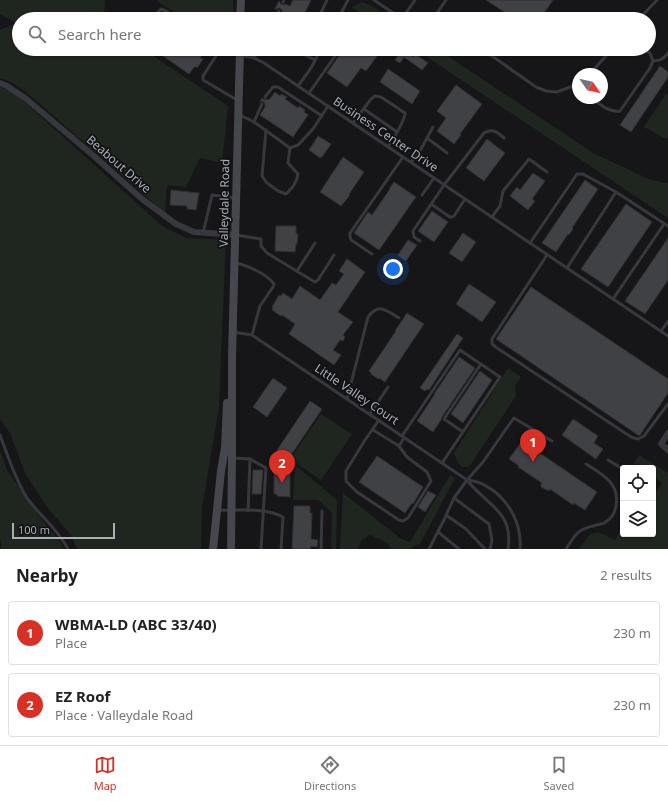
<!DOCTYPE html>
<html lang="en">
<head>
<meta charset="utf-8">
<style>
	body { margin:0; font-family:"Noto Sans",sans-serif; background:#f2f2f2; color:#202124 }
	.controls { position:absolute; right:12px; bottom:12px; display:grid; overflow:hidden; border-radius:4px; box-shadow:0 1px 3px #0004 }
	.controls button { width:36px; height:36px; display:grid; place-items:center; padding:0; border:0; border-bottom:1px solid #e0e0e0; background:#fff; color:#202124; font:20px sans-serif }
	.compass { position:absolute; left:572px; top:68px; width:36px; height:36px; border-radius:50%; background:#fff; box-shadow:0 1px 3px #0004; rotate:124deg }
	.scale { position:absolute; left:12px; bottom:10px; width:103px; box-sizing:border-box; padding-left:4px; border:2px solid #a8adb8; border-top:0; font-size:11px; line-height:14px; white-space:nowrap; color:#a8adb8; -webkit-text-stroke:3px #111113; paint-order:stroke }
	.you { position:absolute; left:393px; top:269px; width:14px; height:14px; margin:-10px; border:3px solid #fff; border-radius:50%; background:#1a73e8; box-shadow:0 0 0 6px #1a73e833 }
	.badge { display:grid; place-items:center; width:26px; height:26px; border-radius:50%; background:#d93025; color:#fff; font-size:13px; font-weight:700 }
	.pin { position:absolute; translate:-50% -33px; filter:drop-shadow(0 1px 2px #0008) }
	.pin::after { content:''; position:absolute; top:21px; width:14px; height:12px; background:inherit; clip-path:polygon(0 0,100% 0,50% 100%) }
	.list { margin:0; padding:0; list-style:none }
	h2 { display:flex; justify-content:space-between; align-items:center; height:52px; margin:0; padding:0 16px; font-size:17px }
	h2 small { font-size:13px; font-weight:400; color:#757577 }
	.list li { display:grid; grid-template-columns:26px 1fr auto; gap:12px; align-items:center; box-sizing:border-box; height:64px; margin:0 8px 8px; padding:0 8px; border:1px solid #e0e0e0; border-radius:4px }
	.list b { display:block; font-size:15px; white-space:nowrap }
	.list p { margin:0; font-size:13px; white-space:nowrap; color:#757577 }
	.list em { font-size:13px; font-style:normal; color:#757577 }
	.icon { flex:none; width:22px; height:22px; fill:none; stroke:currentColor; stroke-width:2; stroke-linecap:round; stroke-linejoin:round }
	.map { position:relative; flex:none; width:668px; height:549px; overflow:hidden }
	.search { position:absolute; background:#fff; box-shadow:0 1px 3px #0004; left:12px; right:12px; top:12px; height:44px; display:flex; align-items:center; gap:10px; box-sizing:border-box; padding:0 14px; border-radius:22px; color:#757577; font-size:15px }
	.sheet { height:196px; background:#fff }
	nav { display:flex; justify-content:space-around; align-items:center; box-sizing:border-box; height:56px; border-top:1px solid #e0e0e0; background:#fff; font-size:11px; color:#757577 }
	nav a { display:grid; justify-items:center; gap:2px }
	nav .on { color:#d93025 }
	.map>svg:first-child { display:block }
	.green { fill:#1e261f }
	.building { fill:#404145; stroke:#303034 }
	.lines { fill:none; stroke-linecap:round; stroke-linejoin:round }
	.service { stroke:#37383d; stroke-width:3 }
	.minor { stroke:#37383d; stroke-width:6 }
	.secondary { stroke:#45474d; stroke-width:8 }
	.labels { text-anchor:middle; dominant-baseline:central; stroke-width:3.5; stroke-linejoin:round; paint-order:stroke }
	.street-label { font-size:12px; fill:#a8adb8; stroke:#111113 }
</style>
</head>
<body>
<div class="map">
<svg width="668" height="549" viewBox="0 0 668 549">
	<rect width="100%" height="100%" fill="#161618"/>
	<g class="green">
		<path d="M0,0H105L104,19H19V49H143L228,106L222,163L200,158L186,187L167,185L165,213L25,91L11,82L0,78V30L16,23L0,14Z"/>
		<path d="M157,0H233L234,19H186L160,3Z"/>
		<path d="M362,2L370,5L392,19H370L352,7Z"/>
		<path d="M415,49H437L593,153L651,180L668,183V218Z"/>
		<path d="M0,87L11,91L20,98L162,226L186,238L226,240L219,407L202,508L201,549H77L71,535L47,507L26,475L10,433L0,419Z"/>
		<path d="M666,94H668V138L666,139L644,127Z"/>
		<path d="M508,368L521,377L515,386L516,396L469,467H463L458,463L454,453Z"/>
		<path d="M321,414L352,434L321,480L290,459Z"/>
		<path d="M0,451L7,470L43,521L61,543L63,549H1V542L0,540Z"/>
		<path d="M639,455L668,473V549H579L590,534L598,532L615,540L623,525V534H653V497L662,483L653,476V468H641L634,463Z"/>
		<path d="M295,465L337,500L336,549H331L332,513L318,500H293Z"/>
		<path d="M450,475L455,478L420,544L413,546L412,549H391C387,540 378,538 369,535L361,541L358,549H340L343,493L400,538L410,542Z"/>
	</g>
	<g class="building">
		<path d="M293,0H311L302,19H283L286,14L282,12V10L280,8H278L276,10L275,9L279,1L281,4L284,5L285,4L290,6Z"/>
		<path d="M486,0H553L540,19H515Z"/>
		<path d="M153,49H206L200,58L203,59L197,68L195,66L189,74Z"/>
		<path d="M348,49H375L380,52L366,71L361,68L347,87L327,73L341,53L343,55Z"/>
		<path d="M402,50L413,57L415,54L428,63L422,70L404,57L400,63L395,60Z"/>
		<path d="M660,66L668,72V77L631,132L620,125Z"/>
		<path d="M388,69L420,91L412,104L380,82Z"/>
		<path d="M456,85L482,104L460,134L461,135L454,144L437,131L446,118L437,111Z"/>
		<path d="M275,92L280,96L281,94L287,97L285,99L298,108L299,106L305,110L304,112L308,115L293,137L260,115L265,107V104L263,101L260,102L262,98L264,100L267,99L269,100Z"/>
		<path d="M318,136L331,144L322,157H321L320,158L309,150Z"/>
		<path d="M487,139L505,153L484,181L466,168Z"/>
		<path d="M343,157L364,172L349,194L350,195L341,206L320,192Z"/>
		<path d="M533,173L545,181L532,199L535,201L528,210L510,196L517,187L520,190Z"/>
		<path d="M585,180L598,189L572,228L573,229L569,235L568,234L556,252L542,243Z"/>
		<path d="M394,182L416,197L379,250L354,233L368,212L372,215L390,189H389Z"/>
		<path d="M171,190L199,193L196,210L187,209V206L170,205Z"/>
		<path d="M626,204L652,222L608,287L581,269Z"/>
		<path d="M432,211L448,222L434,242L418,231Z"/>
		<path d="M276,226H296V234H298L297,244H296L295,252L275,251Z"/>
		<path d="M463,233L476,242L462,262L449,253Z"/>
		<path d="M668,238V280L645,314L625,301Z"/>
		<path d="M408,240L417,245L406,261L398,255Z"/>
		<path d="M347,259L365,272L338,312L353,322L343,335L345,337L343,341L340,340L333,350L341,355L334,365L289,334L295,324L282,315L281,316L272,310L273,308L272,307L279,295L281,296L283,293L292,299L300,286L320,300L332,283L336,285L344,274L339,271Z"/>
		<path d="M469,284L496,302L482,322L456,304Z"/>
		<path d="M531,287L668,379V393L640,435H638L496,339Z"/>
		<path d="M407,313L424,324L385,382L379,378L378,379L371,374V373L369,371L396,331H395Z"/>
		<path d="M457,334L463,338L429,390L427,389L425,391L420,388Z"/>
		<path d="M459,357L475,368L442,417L441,420L433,432L417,421L435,394H434Z"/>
		<path d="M480,371L492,380L463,423L451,414Z"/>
		<path d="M273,378L287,388L267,417L253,407Z"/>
		<path d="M310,401L322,409L289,458L277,450Z"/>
		<path d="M573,419L598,436L594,443L603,449L596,459L562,435Z"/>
		<path d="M522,441L597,492L585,510L574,503L573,505L550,489L549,491L548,490H547L541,487V485L542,483L518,467L519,466L509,459Z"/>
		<path d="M377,456L423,487L413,504L412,503L405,513L359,482Z"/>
		<path d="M277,469H290V497L277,496V494H274V472H277Z"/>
		<path d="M253,470H263L261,494H252Z"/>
		<path d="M428,491L436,495L425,512L418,507Z"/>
		<path d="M294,506H310V513H312L311,539L318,540L317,547L311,546L310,549H292Z"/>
	</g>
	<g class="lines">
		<g class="service">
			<path d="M374,0L402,19"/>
			<path d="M283,2L284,0"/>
			<path d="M153,19L159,11L161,9L166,11L178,19"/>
			<path d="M274,19L279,11"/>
			<path d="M318,19L327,0"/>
			<path d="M338,19L348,0"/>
			<path d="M402,19L415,0"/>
			<path d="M433,19L446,0"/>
			<path d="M639,19L657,0"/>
			<path d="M217,49L216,56L203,76V80L237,100"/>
			<path d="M303,49L301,53L315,60"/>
			<path d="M482,49L536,87L546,91L557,92L578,84"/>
			<path d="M240,55L254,58L264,63L567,268L668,336"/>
			<path d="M254,58L259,49"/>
			<path d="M653,61C659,61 664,59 668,53"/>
			<path d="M590,74L612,49"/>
			<path d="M298,86L311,68L321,49"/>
			<path d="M309,93L340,49"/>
			<path d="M265,97L273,87H278L322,116"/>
			<path d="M592,98C600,104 609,113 620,111L650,68L653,61L650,53L644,49"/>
			<path d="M364,109L397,132"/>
			<path d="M240,115L254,122L290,148L298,145L313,129L328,106"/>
			<path d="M254,122L262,104"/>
			<path d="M353,123L371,99L375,96L381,97L405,113C405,121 393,139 388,147"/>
			<path d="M266,130L262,176L266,182L278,191L286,194C292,188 297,183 298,174L288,163L290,148"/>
			<path d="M427,138L447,153"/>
			<path d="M411,162L420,151L433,127"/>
			<path d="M422,195L434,178"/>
			<path d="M431,204L450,217H452L454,216L465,199"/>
			<path d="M492,217L500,206L503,191L529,159L547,172"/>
			<path d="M203,233L212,195L235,198"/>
			<path d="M236,235L261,239V246L267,253L313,281L315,282L318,280L334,255"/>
			<path d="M420,241L414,237L413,231L444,185L484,133C493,128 497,132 504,138"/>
			<path d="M530,243L577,174H583L616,192L668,226"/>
			<path d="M372,254L351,240L350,236V233L403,157"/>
			<path d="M547,255L492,339V344L497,348L631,437L638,439L644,436L668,404"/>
			<path d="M235,263C247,265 267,274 274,284L273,287L260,306L252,335"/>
			<path d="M567,268L616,192"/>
			<path d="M297,271L315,243"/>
			<path d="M613,299L664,224"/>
			<path d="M661,331L668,321"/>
			<path d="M233,332L252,335L467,480C486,505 514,511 508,549"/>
			<path d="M347,399L368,317C379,302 387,311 399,318"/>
			<path d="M370,414L388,387"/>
			<path d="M379,420L365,440L346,471V481L357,492L399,520L403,521L408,518L431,481L427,472L407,457L399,446L404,438"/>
			<path d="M373,430L399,446"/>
			<path d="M463,432L444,419L481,364"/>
			<path d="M0,435C8,456 15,479 27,498C40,516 58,529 68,549"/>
			<path d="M402,436L460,350L500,377L442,463"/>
			<path d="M233,458L250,459L266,468L261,549"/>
			<path d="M608,460L623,469"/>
			<path d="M467,480C471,481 476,481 480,483C484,484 487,487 491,489C510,502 522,525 520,549"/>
			<path d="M454,498L489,524L492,540L490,549"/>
			<path d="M217,510C237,511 266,507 283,517L281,549"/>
			<path d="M248,511L250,459"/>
			<path d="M446,515L466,529L485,549"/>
			<path d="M438,532L459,549"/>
			<path d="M321,549L322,511"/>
			<path d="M429,549L444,520L454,498L467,480L483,462L506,429L514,418L552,441"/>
			<path d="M566,549C574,537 577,529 593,526C598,524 603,525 607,521C613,517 615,512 616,506C620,483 602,474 586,464"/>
		</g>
		<g class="minor">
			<path d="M0,83L7,86L25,98L95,157L142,199L176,224L194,232L236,235"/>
			<path d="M668,433L661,444L668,450"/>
		</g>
		<g class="secondary">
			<path d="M240,19L241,0"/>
			<path d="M213,549L221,471L225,448L227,403"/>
			<path d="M231,549L232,458V357L240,49"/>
		</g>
	</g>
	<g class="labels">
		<g class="street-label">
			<text transform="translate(386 134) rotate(34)">Business Center Drive</text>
			<text transform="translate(119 164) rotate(41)">Beabout Drive</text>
			<text transform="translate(224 203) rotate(-89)">Valleydale Road</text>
			<text transform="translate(357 394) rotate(34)">Little Valley Court</text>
		</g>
	</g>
</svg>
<div class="controls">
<button><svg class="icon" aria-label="locate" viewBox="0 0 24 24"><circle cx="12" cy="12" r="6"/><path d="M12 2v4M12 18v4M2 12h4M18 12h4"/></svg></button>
<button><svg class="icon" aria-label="layers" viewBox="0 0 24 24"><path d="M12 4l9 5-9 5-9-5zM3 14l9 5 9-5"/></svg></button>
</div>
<svg class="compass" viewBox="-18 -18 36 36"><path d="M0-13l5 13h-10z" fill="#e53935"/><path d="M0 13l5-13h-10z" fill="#757577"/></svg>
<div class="scale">100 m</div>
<div class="you"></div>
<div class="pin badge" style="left:533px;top:462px">1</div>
<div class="pin badge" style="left:282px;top:483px">2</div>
<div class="search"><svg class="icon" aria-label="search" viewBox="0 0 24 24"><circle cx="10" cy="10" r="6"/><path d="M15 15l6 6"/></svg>Search here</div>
</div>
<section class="sheet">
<h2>Nearby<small>2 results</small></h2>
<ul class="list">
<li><span class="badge">1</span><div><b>WBMA-LD (ABC 33/40)</b><p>Place</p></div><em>230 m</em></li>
<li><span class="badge">2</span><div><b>EZ Roof</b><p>Place · Valleydale Road</p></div><em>230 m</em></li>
</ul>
</section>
<nav>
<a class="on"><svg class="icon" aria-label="map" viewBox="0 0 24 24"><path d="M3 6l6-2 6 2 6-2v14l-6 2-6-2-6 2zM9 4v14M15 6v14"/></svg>Map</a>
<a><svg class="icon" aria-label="directions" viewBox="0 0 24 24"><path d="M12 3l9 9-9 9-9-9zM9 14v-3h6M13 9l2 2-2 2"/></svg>Directions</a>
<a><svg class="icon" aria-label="saved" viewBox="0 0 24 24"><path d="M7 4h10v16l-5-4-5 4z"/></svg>Saved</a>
</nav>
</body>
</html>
